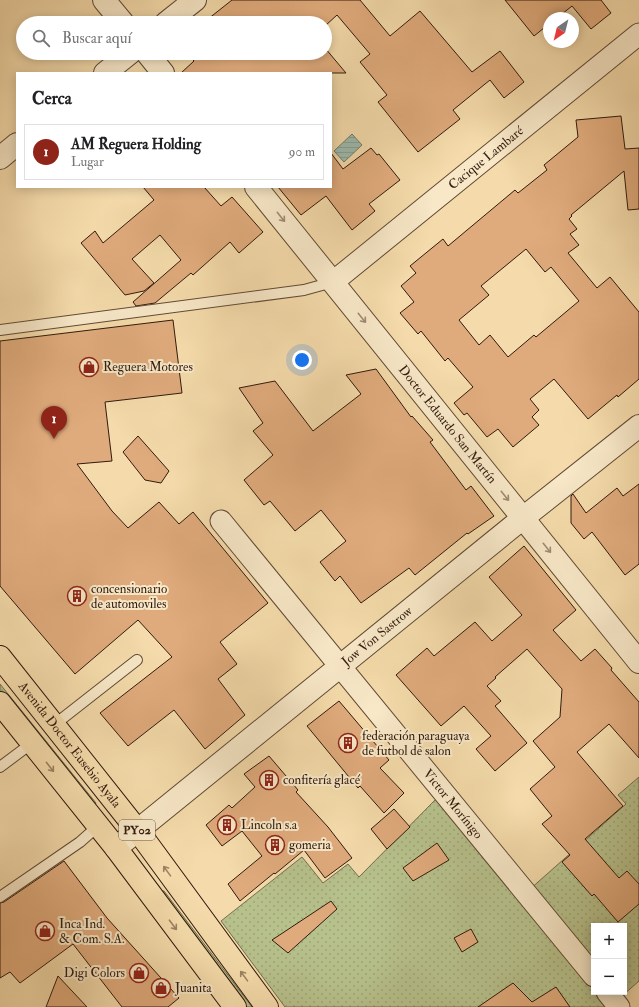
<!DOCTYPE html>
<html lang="es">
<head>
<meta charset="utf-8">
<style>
	body { margin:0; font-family:"IM FELL Double Pica",serif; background:#f6f6f6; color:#202124 }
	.controls { position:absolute; right:12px; bottom:12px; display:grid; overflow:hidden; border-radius:0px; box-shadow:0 2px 10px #0003 }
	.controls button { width:36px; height:36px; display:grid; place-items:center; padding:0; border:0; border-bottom:1px solid #e0e0e0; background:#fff; color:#202124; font:20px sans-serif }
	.compass { position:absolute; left:543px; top:12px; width:36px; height:36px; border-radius:50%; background:#fff; box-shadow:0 2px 10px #0003; rotate:215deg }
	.you { position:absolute; left:302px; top:360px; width:14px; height:14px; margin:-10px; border:3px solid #fff; border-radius:50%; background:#1a73e8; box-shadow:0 0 0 6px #1a73e833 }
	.badge { display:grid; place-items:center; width:26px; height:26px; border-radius:50%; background:#8f2418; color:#fff; font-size:13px; font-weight:700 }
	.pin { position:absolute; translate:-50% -33px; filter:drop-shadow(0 1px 2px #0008) }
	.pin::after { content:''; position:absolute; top:21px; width:14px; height:12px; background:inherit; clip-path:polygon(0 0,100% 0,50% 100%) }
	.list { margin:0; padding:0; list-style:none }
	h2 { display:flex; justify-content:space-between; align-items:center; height:52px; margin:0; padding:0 16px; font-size:17px }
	h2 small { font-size:13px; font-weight:400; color:#757577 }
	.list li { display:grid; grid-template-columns:26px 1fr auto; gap:12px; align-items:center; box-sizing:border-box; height:56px; margin:0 8px 8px; padding:0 8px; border:1px solid #e0e0e0; border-radius:0px }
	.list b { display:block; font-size:15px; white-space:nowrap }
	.list p { margin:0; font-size:13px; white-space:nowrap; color:#757577 }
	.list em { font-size:13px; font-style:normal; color:#757577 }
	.icon { flex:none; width:22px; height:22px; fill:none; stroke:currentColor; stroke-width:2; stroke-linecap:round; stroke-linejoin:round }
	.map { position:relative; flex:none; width:639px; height:1007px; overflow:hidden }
	.search { position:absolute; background:#fff; box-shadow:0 2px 10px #0003; left:16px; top:16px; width:316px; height:44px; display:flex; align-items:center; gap:10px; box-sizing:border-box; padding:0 14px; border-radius:22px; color:#757577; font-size:15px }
	.panel { position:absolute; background:#fff; box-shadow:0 2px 10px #0003; left:16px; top:72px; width:316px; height:116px; border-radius:0px }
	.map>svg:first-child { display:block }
	.grass { fill:url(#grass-dots); stroke:#746e4d }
	.water { fill:url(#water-rules); stroke:#717a6e }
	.building { fill:#e0ab7c; stroke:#301a0e; fill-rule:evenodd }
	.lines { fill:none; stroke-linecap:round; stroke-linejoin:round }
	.service-casing { stroke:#614a35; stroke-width:12 }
	.minor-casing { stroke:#614a35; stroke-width:23 }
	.tertiary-casing { stroke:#614a35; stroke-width:24 }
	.trunk-casing { stroke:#301a0e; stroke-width:24 }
	.service { stroke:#f8e8c8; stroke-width:10 }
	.minor { stroke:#f8e8c8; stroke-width:21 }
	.tertiary { stroke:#f8e8c8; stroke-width:22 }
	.trunk { stroke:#f5dbab; stroke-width:22 }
	.oneway { stroke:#9e8b74 }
	.oneway2 { stroke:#9c8464 }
	.labels { text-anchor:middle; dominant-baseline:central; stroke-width:4; stroke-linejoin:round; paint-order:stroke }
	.shield { fill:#f8e8c8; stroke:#6c5846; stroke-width:1 }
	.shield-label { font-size:12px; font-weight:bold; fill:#301a0e }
	.street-label { font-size:13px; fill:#301a0e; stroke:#f8e8c8 }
	.poi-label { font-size:13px; fill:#301a0e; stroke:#f8e8c8; text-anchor:start }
</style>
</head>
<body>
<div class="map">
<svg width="639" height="1007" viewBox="0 0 639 1007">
	<defs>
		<pattern id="grass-dots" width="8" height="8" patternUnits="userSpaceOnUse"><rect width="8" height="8" fill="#b7c18c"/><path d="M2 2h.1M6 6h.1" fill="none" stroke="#9ea578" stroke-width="1.8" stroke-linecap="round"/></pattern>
		<pattern id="water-rules" width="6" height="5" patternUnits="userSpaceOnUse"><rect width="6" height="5" fill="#9dbaae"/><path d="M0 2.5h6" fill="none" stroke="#889f94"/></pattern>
	</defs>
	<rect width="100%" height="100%" fill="#f5dbab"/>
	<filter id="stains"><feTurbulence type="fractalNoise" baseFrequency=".005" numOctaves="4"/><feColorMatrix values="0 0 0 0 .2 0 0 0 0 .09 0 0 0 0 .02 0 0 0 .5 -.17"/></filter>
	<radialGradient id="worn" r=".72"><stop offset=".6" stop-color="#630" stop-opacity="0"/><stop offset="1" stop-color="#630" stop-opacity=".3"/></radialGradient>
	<g class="grass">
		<path d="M0,684L96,803L95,805L92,806L0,692Z"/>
		<path d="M639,777V981L622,996L618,992H624V926H594V964L529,890L626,804L618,795Z"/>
		<path d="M439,796L594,985V992H600L612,1007H285L221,921L302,857L323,883L348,864L359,877Z"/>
		<path d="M161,891H164L252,1007H246L160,895Z"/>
	</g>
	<path class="water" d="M352,134L362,145L344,162L334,151Z"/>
	<g class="building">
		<path d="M232,0H360L390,36L420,11L472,72L500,51L524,82L504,98L490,80L453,110L460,119L418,152L378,102L387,95L360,62L370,54L337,15L325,26V23H203Z"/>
		<path d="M505,0H601L611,13L591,29L572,6L557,18H549V24L534,36Z"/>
		<path d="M325,48L346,73H181L194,61L187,53H325Z"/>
		<path d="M621,116L625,149L639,148V209L628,210L624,171L571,215L572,216L569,219L577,229L570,234L579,245L568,253L597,288L610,277L639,312V379L618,397L617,395L588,419L554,379L530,399L539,410L532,417L539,425L513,447L498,429L487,437L467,413L464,415L454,403L473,387L448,358L445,361L421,331L418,334L400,313L414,302L401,286L416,273L410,266L443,239L448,246L515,190L518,193L547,170L544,165L578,137L576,120ZM526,249L545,272L551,267L579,301L536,337L534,335L508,357L490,335L479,345L459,320L489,295L481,286Z"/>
		<path d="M371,148L377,155L379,154L400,180L369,204L375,211L352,230L326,196L301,215L278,187H331V153L343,169Z"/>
		<path d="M143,187H204L221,206L232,197L263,232L239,253L230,242L193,275L191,273L155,303L136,306L133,302L181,260L160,235L132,259L154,283L144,291L125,295L81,243L95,231L103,243L154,200Z"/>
		<path d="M173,320L182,393L105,402L112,461L77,464L112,511L128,528L159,502L179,524L193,512L268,603L220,642L237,664L218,679L245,715L205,749L174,710L128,746L100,713L172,657L138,620L75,674L0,586V341Z"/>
		<path d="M376,369L411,417L412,416L433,440L430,442L466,490L471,486L494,516L468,534L467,533L415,575L409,568L361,603L340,576L335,581L320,562L346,541L321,510L295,531L270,501L264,505L244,480L273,455L253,431L263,423L239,388L275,381L313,431L361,394L346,375Z"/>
		<path d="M138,436L169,471L161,483L145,480L123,452Z"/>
		<path d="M639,484V564L625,575L592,532L584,539L571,523V496L573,494L586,513L617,488L623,496Z"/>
		<path d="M524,546L576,610L553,630L581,661L595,649L612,668L611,670L639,702V758L609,724L577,752L623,806L585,839L619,878L627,871L639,884V904L618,922L594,894L592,896L562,862L570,855L542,824L552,816L530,789L555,767L533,741L560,717L562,689L527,649L495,677L496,678L487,686L501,701L495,706L527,743L495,771L476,749L491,736L464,706L441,726L396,675L427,648L434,656L475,622L492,641L522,615L489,577Z"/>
		<path d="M339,701L389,760L380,768L404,793L384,813L360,786L358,788L307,726Z"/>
		<path d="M269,756L298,790L296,792L328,827L352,858L325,878L304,850L275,874L274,873L240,901L228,884L262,856L242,831L222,846L206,825L229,805L232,808L255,787L244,774Z"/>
		<path d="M394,809L410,827L387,849L371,829Z"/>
		<path d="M437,843L449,860L413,881L403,868Z"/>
		<path d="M64,861L107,918L179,998L168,1007H122L73,944L20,983L10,972L0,978V903L4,902Z"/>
		<path d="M331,901L337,909L288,953L272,940Z"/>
		<path d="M471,929L478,942L462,952L454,938Z"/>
		<path d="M58,976L87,1007H46Z"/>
		<path d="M513,983L532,1002L556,987L570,1007H478Z"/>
	</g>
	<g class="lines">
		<defs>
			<g id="service">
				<path d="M0,330L304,290L333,282"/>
				<path d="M54,725L137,660"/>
				<path d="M0,767L32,743"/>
				<path d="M0,897L80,842L98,826"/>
			</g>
			<g id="minor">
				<path id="s1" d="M333,282L639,34"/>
				<path id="s2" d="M221,521L594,976"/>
				<path d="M607,992L619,1007"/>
			</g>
			<g id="tertiary">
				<path d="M104,0L123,23"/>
				<path d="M166,23L195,0"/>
				<path d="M147,53L163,73"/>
				<path d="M105,73L130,53"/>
				<path d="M0,158L17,144"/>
				<path id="s3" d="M256,187L639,662"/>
				<path id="s4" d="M116,848L523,518L639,426"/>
			</g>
			<g id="trunk">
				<path id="s5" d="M0,657L138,831L267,1007"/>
				<path d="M0,703L116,848L235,1007"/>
			</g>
		</defs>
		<use href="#service" class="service-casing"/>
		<use href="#minor" class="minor-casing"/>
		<use href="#tertiary" class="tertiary-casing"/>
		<use href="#trunk" class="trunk-casing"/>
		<use href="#service" class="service"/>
		<use href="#minor" class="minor"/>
		<use href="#tertiary" class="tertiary"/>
		<use href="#trunk" class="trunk"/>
	</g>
	<defs><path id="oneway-shaft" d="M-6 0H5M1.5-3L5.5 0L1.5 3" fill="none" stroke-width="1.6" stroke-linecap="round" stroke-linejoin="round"/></defs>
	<g class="oneway">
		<use href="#oneway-shaft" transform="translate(281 217) rotate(51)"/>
		<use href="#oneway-shaft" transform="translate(362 318) rotate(51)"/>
		<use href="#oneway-shaft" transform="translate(505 496) rotate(51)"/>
		<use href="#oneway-shaft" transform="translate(547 548) rotate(51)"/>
	</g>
	<g class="oneway2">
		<use href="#oneway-shaft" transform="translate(50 767) rotate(52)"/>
		<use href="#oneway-shaft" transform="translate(167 871) rotate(-126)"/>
		<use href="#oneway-shaft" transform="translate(173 925) rotate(53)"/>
		<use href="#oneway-shaft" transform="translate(244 976) rotate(-126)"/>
	</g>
	<defs>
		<symbol id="shop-ring" viewBox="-11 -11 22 22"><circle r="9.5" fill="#f8e8c8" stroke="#8f2418" stroke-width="1.5"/><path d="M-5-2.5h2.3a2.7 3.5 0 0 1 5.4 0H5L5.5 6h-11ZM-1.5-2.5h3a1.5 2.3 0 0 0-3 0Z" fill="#8f2418"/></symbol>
		<symbol id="building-ring" viewBox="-11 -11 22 22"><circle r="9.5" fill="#f8e8c8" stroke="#8f2418" stroke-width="1.5"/><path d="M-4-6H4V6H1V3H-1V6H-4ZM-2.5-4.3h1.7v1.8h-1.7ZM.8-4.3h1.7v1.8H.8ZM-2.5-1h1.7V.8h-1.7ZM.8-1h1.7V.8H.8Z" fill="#8f2418"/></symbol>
	</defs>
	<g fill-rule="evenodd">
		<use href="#shop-ring" x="78" y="356" width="22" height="22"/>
		<use href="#building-ring" x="66" y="585" width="22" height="22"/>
		<use href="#building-ring" x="337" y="732" width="22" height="22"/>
		<use href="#building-ring" x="258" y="769" width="22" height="22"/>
		<use href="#building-ring" x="216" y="814" width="22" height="22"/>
		<use href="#building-ring" x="264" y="834" width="22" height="22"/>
		<use href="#shop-ring" x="34" y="920" width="22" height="22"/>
		<use href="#shop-ring" x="128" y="962" width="22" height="22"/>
		<use href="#shop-ring" x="150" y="977" width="22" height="22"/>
	</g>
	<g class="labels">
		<rect class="shield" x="119" y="820" width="36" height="20" rx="3"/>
		<g class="shield-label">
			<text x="137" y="830">PY02</text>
		</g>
		<g class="street-label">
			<text stroke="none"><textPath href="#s1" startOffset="197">Cacique Lambaré</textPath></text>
			<text stroke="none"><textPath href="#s3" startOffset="305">Doctor Eduardo San Martín</textPath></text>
			<text stroke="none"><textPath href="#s4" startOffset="336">Jow Von Sastrow</textPath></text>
			<text stroke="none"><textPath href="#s5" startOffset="112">Avenida Doctor Eusebio Ayala</textPath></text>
			<text stroke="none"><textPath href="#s2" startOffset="366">Victor Morínigo</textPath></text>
		</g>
		<g class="poi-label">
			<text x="103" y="367">Reguera Motores</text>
			<text x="91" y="589">concensionario<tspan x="91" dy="15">de automoviles</tspan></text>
			<text x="362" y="736">federación paraguaya<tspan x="362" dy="15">de futbol de salon</tspan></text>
			<text x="283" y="780">confitería glacé</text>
			<text x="241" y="825">Lincoln s.a</text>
			<text x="289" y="845">gomeria</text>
			<text x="59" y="924">Inca Ind.<tspan x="59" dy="15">&amp; Com. S.A.</tspan></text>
			<text x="125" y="973" text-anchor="end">Digi Colors</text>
			<text x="175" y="988">Juanita</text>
		</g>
	</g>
	<rect width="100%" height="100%" filter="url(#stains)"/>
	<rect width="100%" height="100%" fill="url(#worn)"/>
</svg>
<div class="controls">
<button>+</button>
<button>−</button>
</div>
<svg class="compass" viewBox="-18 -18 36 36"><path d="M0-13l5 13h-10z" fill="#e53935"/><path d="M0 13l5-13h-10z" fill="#757577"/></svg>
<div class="you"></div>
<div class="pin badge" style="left:54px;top:439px">1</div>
<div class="search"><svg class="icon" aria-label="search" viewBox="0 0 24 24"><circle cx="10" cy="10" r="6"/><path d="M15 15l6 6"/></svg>Buscar aquí</div>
<section class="panel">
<h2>Cerca<small></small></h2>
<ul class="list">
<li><span class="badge">1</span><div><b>AM Reguera Holding</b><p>Lugar</p></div><em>90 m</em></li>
</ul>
</section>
</div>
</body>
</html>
